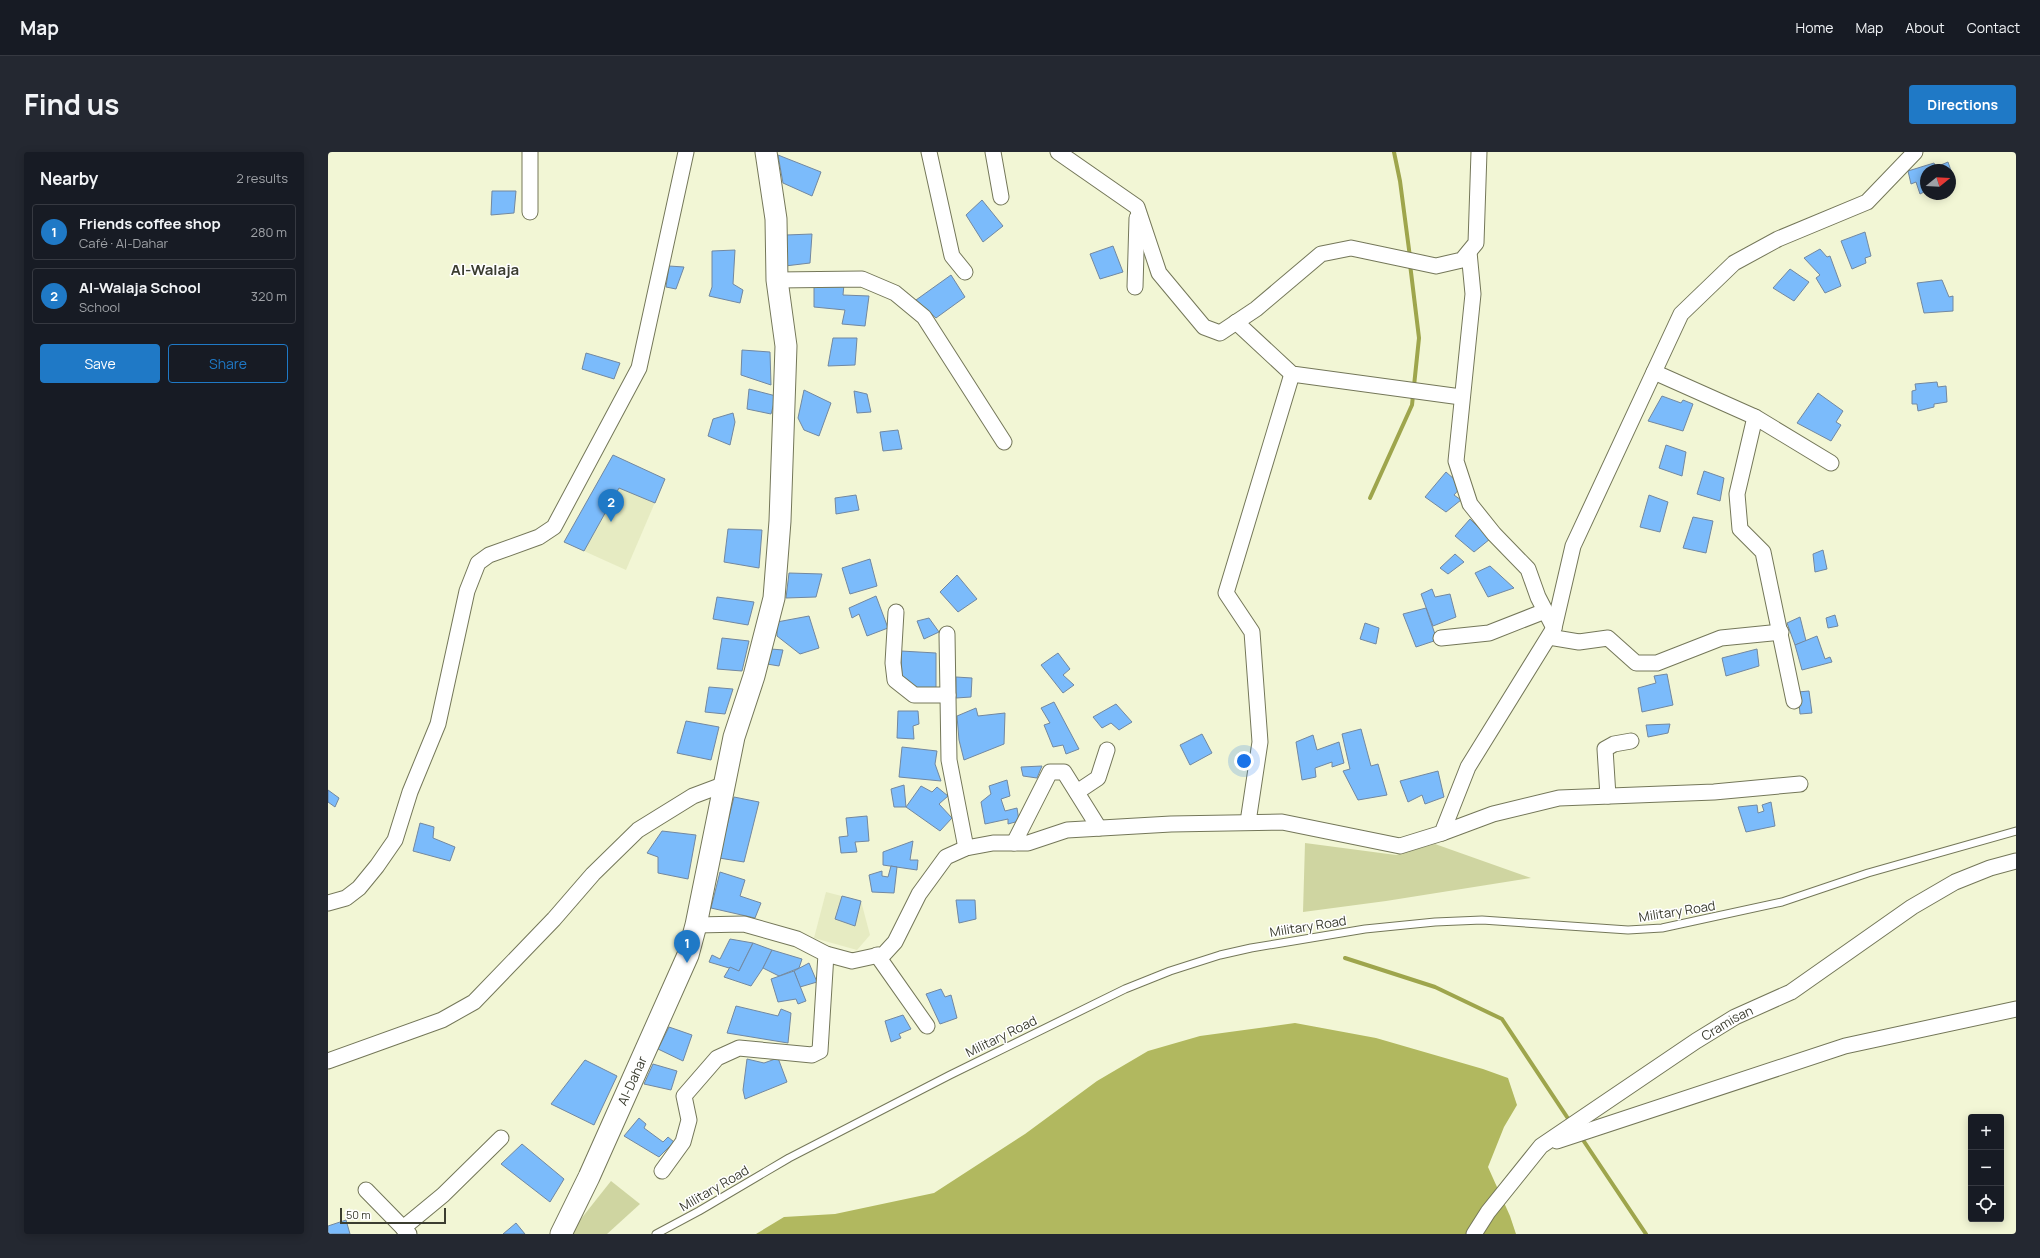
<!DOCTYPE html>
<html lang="en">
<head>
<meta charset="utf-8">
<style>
	body { margin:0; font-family:Manrope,sans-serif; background:#242831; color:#f1f3f6 }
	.controls { position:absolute; right:12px; bottom:12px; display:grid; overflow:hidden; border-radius:4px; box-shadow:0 2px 10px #0003 }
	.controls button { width:36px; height:36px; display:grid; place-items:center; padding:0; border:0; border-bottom:1px solid #363941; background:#171b24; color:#f1f3f6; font:20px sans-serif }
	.compass { position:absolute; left:1592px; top:12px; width:36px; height:36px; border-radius:50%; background:#171b24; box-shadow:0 2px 10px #0003; rotate:72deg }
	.scale { position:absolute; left:12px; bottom:10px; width:106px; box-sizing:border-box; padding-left:4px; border:2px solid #3b3d30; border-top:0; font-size:11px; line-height:14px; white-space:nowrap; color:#3b3d30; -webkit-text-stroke:3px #fff; paint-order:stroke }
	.you { position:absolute; left:916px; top:609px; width:14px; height:14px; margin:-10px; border:3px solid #fff; border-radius:50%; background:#1a73e8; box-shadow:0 0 0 6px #1a73e833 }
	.badge { display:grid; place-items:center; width:26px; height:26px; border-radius:50%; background:#1f79c6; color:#fff; font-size:13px; font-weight:700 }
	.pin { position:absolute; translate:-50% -33px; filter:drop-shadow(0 1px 2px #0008) }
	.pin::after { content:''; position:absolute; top:21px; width:14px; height:12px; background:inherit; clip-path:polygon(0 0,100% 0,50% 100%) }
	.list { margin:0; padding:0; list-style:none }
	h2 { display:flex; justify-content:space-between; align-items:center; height:52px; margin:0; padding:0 16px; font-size:17px }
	h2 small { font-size:13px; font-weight:400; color:#9ea1a6 }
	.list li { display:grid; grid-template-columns:26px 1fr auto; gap:12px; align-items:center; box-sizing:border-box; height:56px; margin:0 8px 8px; padding:0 8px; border:1px solid #363941; border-radius:4px }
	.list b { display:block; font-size:15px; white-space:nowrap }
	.list p { margin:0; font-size:13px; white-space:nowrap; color:#9ea1a6 }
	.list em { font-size:13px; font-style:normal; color:#9ea1a6 }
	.actions { display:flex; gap:8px; padding:12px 16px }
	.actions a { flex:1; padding:9px 0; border:1px solid #1f79c6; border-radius:4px; text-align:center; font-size:14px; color:#1f79c6 }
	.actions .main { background:#1f79c6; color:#fff }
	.icon { flex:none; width:22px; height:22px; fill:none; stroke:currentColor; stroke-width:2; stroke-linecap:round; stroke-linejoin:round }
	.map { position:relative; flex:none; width:1688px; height:1082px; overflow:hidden; border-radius:4px }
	header { display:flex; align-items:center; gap:24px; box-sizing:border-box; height:56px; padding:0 20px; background:#171b24; border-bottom:1px solid #363941 }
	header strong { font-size:19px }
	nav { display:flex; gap:22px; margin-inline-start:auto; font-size:14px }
	.intro { display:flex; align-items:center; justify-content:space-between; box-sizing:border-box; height:96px; padding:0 24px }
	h1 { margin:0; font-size:28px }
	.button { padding:10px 18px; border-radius:4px; background:#1f79c6; color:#fff; font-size:14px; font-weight:700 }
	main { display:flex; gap:24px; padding:0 24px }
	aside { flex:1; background:#171b24; border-radius:4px; box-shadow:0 2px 10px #0003 }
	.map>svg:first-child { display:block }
	.built { fill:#e6ebc2 }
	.green { fill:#cfd5a1 }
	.forest { fill:#b1b85f }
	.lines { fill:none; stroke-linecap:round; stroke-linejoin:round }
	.stream { stroke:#9ea54c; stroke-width:4 }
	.building { fill:#7bbbfb; stroke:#7288a0 }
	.lane-casing { stroke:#747759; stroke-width:9 }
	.street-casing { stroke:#747759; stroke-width:17 }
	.secondary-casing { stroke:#747759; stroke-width:23 }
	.lane { stroke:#fff; stroke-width:7 }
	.street { stroke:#fff; stroke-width:15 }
	.secondary { stroke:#fff; stroke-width:21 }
	.labels { text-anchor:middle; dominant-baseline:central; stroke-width:3; stroke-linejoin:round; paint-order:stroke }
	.street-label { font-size:13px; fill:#3b3d30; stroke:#fff }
	.quarter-label { font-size:15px; font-weight:bold; fill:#3b3d30; stroke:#fff }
</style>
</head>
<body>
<header>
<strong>Map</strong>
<nav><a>Home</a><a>Map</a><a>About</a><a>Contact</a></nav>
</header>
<div class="intro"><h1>Find us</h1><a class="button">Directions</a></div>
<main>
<aside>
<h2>Nearby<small>2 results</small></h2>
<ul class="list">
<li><span class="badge">1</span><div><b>Friends coffee shop</b><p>Café · Al-Dahar</p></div><em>280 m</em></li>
<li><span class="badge">2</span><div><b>Al-Walaja School</b><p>School</p></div><em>320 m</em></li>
</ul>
<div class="actions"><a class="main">Save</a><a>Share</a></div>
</aside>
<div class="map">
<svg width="1688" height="1082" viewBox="0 0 1688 1082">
	<rect width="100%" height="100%" fill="#f2f6d5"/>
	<g class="built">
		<path d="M285,303L337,327L298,418L236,390Z"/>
		<path d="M498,740L533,749L542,783L529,798L486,786Z"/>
	</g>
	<g class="green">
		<path d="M977,691L1068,703L1107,692L1203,726L1058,749L975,760Z"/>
		<path d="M283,1029L312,1052L279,1082H241Z"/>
	</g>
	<path class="forest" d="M967,871L1048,886L1155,917L1180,926L1189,953L1176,975L1160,1015L1182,1064L1188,1082H428L456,1065L507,1062L606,1041L697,982L769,929L820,899L872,884Z"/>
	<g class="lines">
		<g class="stream">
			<path d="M1066,0L1072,29L1082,105"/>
			<path d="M1042,346L1084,253L1091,186L1082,112"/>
			<path d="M1017,806L1107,835L1174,867L1243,971"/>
			<path d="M1253,985L1318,1082"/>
		</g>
	</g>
	<g class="building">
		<path d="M450,3L493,20L484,44L455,31Z"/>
		<path d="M1620,10L1627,30L1622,32V18H1598V39L1592,42L1588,30L1583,32L1580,19L1606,11L1608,15Z"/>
		<path d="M164,39H188L186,61L163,63Z"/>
		<path d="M654,48L675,74L655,90L638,63Z"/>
		<path d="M1537,80L1543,104L1537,106L1538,111L1524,117L1513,89Z"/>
		<path d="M484,82L482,111L457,114L458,83Z"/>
		<path d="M785,94L795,120L772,127L762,102Z"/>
		<path d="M1492,97L1499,105L1502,104L1513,134L1497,141L1488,126L1492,123L1476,106Z"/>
		<path d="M407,98L405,132L415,138L412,151L381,144L384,135V99Z"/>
		<path d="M341,114L356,115L348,137L338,135Z"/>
		<path d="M1462,117L1481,130L1466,149L1445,136Z"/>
		<path d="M623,123L637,145L608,166L588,148Z"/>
		<path d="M1614,128L1621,145L1625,144V159L1596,161L1589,131Z"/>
		<path d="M516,132L515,143L541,144L537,174L514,172L517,158L486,155V134Z"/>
		<path d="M505,186H529L527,213L500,214Z"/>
		<path d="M414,198L442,200L443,233L413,223Z"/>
		<path d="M258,201L292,211L286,227L254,217Z"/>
		<path d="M1609,230L1610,235L1618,234L1619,250L1606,252V255L1590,259L1589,252H1584V239L1588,238L1587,232Z"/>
		<path d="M421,237L448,244L443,262L419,257Z"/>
		<path d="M476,238L503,251L491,284L476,278L470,266Z"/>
		<path d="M526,239L539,242L543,260L529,261Z"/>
		<path d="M1490,241L1515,259L1508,270L1513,273L1503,289L1469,271Z"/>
		<path d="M1334,244L1353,251L1355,248L1365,252L1355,279L1320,269Z"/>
		<path d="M405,261L407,270L402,293L380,284L385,267Z"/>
		<path d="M570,278L574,297L555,299L552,280Z"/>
		<path d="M1338,293L1358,300L1354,324L1331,316Z"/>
		<path d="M285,303L337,327L327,351L291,336L256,399L236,390Z"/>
		<path d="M1376,319L1396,326L1392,349L1369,342Z"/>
		<path d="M1118,320L1134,334L1126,343L1133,348L1118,360L1097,345Z"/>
		<path d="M528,343L531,358L508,362L507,346Z"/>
		<path d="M1321,343L1340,350L1332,380L1312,375Z"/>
		<path d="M1365,365L1385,369L1378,401L1355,396Z"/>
		<path d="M1142,367L1162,387L1146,400L1127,384Z"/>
		<path d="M400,377L434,378L431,416L396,410Z"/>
		<path d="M1495,398L1499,417L1487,420L1485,402Z"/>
		<path d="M1127,402L1136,410L1120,422L1112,416Z"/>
		<path d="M542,407L549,434L522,442L514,416Z"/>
		<path d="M1162,414L1186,436L1160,445L1147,421Z"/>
		<path d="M461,421L494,422L488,445L458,446Z"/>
		<path d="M629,423L649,447L630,460L612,440Z"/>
		<path d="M1104,437L1107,445L1122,442L1128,465L1105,474L1093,442Z"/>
		<path d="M548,444L560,476L539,484L531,462L524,466L521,456Z"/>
		<path d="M389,445L426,450L420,473L385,467Z"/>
		<path d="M1098,456L1109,488L1088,495L1075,462Z"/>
		<path d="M1507,463L1510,474L1500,476L1498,466Z"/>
		<path d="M481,464L491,496L472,502L449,484V470Z"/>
		<path d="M1472,465L1478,489L1467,493L1459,471Z"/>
		<path d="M601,466L611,480L596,487L589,469Z"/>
		<path d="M1037,471L1051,476L1048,492L1032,487Z"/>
		<path d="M1489,484L1497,507L1502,505L1504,510L1474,518L1467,493Z"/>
		<path d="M394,486L421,489L414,519L389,517Z"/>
		<path d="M443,497L455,498L451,514L439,512Z"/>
		<path d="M1429,497L1431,514L1398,524L1394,506Z"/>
		<path d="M573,499L608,501V536H586L574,526Z"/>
		<path d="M730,501L742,517L735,523L746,533L735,541L713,513Z"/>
		<path d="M1339,522L1345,553L1314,560L1310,536L1328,531L1326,524Z"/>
		<path d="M628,525L644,526L643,545L628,546Z"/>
		<path d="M381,535L405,537L397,562L377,560Z"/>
		<path d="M1481,539L1484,561L1472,562L1470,540Z"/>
		<path d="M726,550L751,597L738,602L735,593L725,595L716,573L722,571L713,556Z"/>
		<path d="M788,552L804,570L791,578L783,571L774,576L765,565Z"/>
		<path d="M648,556L650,564L677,561L676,592L636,608L631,588L629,564Z"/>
		<path d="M570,559H590L591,572L585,574L586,587L569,586Z"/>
		<path d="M358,569L391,575L383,608L349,601Z"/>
		<path d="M1342,572L1340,581L1320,585L1318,573Z"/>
		<path d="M1033,577L1043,614L1050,612L1059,643L1030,648L1015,619L1022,617L1014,582Z"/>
		<path d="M874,582L884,601L862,613L852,593Z"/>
		<path d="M985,583L989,598L1011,590L1016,611L1004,615V610L987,616L988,625L974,628L968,590Z"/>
		<path d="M574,595L609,599L607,612L613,629L571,625Z"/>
		<path d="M714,614L709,626L695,624L693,615Z"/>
		<path d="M1110,619L1116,645L1097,652L1094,643L1080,650L1072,629Z"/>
		<path d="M679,628L682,644L673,647L677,659L689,656L691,669L680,672V667L657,672L653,650L663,642L661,634Z"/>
		<path d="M576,633L578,655H566L563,637Z"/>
		<path d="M593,634L604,640L609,635L620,644L611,652L624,666L612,679L578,655Z"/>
		<path d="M0,638L11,646L7,655L0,650Z"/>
		<path d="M406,645L431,650L416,710L391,706Z"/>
		<path d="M1443,650L1447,674L1418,680L1410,655L1429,653L1430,661L1436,659L1434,653Z"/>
		<path d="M539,664L541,689L527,690L529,700L513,701L511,685L520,684L518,666Z"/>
		<path d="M92,671L106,675L105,686L127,695L122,709L85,699Z"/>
		<path d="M334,679L368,683L360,727L330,721V705L319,701Z"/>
		<path d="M585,689L582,708H590L589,718L555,713V700Z"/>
		<path d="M563,714L569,715L566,741L544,740L541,723L554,719V724L560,725Z"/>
		<path d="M392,720L417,728L412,744L433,751L427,766L383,756Z"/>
		<path d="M514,744L533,749L527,774L507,767Z"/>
		<path d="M628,748H647L648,767L631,771Z"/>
		<path d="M402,787L425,791L411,819L381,810L384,803L392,807Z"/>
		<path d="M425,791L444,798L435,816L423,834L396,825L402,815L411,819Z"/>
		<path d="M444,798L474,807L471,816L451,824L435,816Z"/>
		<path d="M481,811L489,830L472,835L466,819Z"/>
		<path d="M466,819L478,849L470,852L468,847L450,850L443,827Z"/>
		<path d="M613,837L617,845L623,843L629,866L612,872L598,842Z"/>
		<path d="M408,854L450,864L453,857L463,861L460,891L399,881Z"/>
		<path d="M575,863L583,877L571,882L573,886L563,890L557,869Z"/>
		<path d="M341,875L364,883L355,909L330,897Z"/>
		<path d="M450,906L459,930L417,947L415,938L419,907L436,911Z"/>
		<path d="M257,908L289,924L266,973L223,952Z"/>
		<path d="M325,912L349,919L343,938L316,932Z"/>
		<path d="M311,966L318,972L316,976L335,990L340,985L346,990L331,1005L296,984Z"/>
		<path d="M194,992L236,1027L222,1050L173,1012Z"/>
		<path d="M18,1068L22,1082H0V1074Z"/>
		<path d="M188,1071L197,1082H175Z"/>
	</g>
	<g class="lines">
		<defs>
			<path id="lane" d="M328,1082L371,1059L461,1006L622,923L797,837L842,819L892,803L923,796L1037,777L1107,770L1154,768L1300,778L1334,776L1454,750L1540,721L1688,679"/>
			<g id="street">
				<path d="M202,0V60"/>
				<path d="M601,0L624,104L637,120"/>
				<path d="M665,0L673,45"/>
				<path d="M730,0L809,55L831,121L876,175L892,181L928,157L993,102L1023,96L1108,114L1134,108L1148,91L1151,0"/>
				<path d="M1141,100L1145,142L1128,309L1142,352L1166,382L1200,417L1210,445L1226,476"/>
				<path d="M449,128L534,127L567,141L596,165L676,290"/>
				<path d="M807,135L809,66"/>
				<path d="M908,170L964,222L1133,245"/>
				<path d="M1326,220L1427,265L1503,311"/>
				<path d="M1427,265L1409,342L1412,377L1435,400L1466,549"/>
				<path d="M568,460L565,511L567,528L586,543H620"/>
				<path d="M619,482L621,608L638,696"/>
				<path d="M1221,485L1251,490L1280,486L1308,511H1329L1393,486L1453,480"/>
				<path d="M1113,486L1161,481L1217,459"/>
				<path d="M749,640L770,626L779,598"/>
				<path d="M1280,644L1277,597L1286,592L1303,589"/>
				<path d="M920,670L932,590L924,480L898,441L964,222"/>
				<path d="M1114,681L1165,662L1231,646L1386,640L1472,632"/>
				<path d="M686,691L722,620H736L771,676"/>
				<path d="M0,751L18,746L31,736L49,714L67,688L82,640L110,572L139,439L150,411L161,403L211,385L226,375L311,216L358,0"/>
				<path d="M368,773L416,772L469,787L498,802L524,809L556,802L567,790L591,742L618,705L638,696L665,691H700L739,678L843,672L954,670L1072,694L1114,681L1140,615L1226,476L1245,394L1353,162L1406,111L1450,87L1539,50L1587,0"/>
				<path d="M549,803L599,874"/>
				<path d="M0,909L114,868L146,850L226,767L265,722L310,678L365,644L397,632"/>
				<path d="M1229,989L1517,894L1688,857"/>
				<path d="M334,1019L355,990L361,968L356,944L389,906L411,896L484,903L492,899L498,802"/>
				<path d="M38,1038L81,1082"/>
				<path d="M75,1076L115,1043L173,986"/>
				<path id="s1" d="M1146,1082L1160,1060L1213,994L1368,889L1407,865L1463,840L1584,755L1627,730L1662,716L1688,709"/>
			</g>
			<g id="secondary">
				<path id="s2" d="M233,1082L261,1025L360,803L368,773L406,585L426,524L446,446L452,369L458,194L449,128L448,67L438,0"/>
			</g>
		</defs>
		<use href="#lane" class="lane-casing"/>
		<use href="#street" class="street-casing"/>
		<use href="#secondary" class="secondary-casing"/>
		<use href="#lane" class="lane"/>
		<use href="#street" class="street"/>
		<use href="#secondary" class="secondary"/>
	</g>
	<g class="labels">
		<g class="street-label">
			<text transform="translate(1349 759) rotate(-9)">Military Road</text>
			<text transform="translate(980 774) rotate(-9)">Military Road</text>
			<text stroke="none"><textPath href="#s1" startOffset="334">Cramisan</textPath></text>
			<text transform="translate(673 884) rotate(-26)">Military Road</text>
			<text stroke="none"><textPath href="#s2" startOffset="169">Al-Dahar</textPath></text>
			<text transform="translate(386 1036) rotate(-30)">Military Road</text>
		</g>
		<g class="quarter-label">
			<text x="157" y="117">Al-Walaja</text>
		</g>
	</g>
</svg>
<div class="controls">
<button>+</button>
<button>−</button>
<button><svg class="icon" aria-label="locate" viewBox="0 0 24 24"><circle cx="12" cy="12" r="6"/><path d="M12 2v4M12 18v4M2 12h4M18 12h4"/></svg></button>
</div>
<svg class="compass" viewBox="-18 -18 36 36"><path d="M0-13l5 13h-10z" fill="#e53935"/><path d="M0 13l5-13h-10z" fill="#9ea1a6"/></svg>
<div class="scale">50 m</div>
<div class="you"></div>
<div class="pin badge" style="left:359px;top:811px">1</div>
<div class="pin badge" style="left:283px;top:370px">2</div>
</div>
</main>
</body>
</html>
